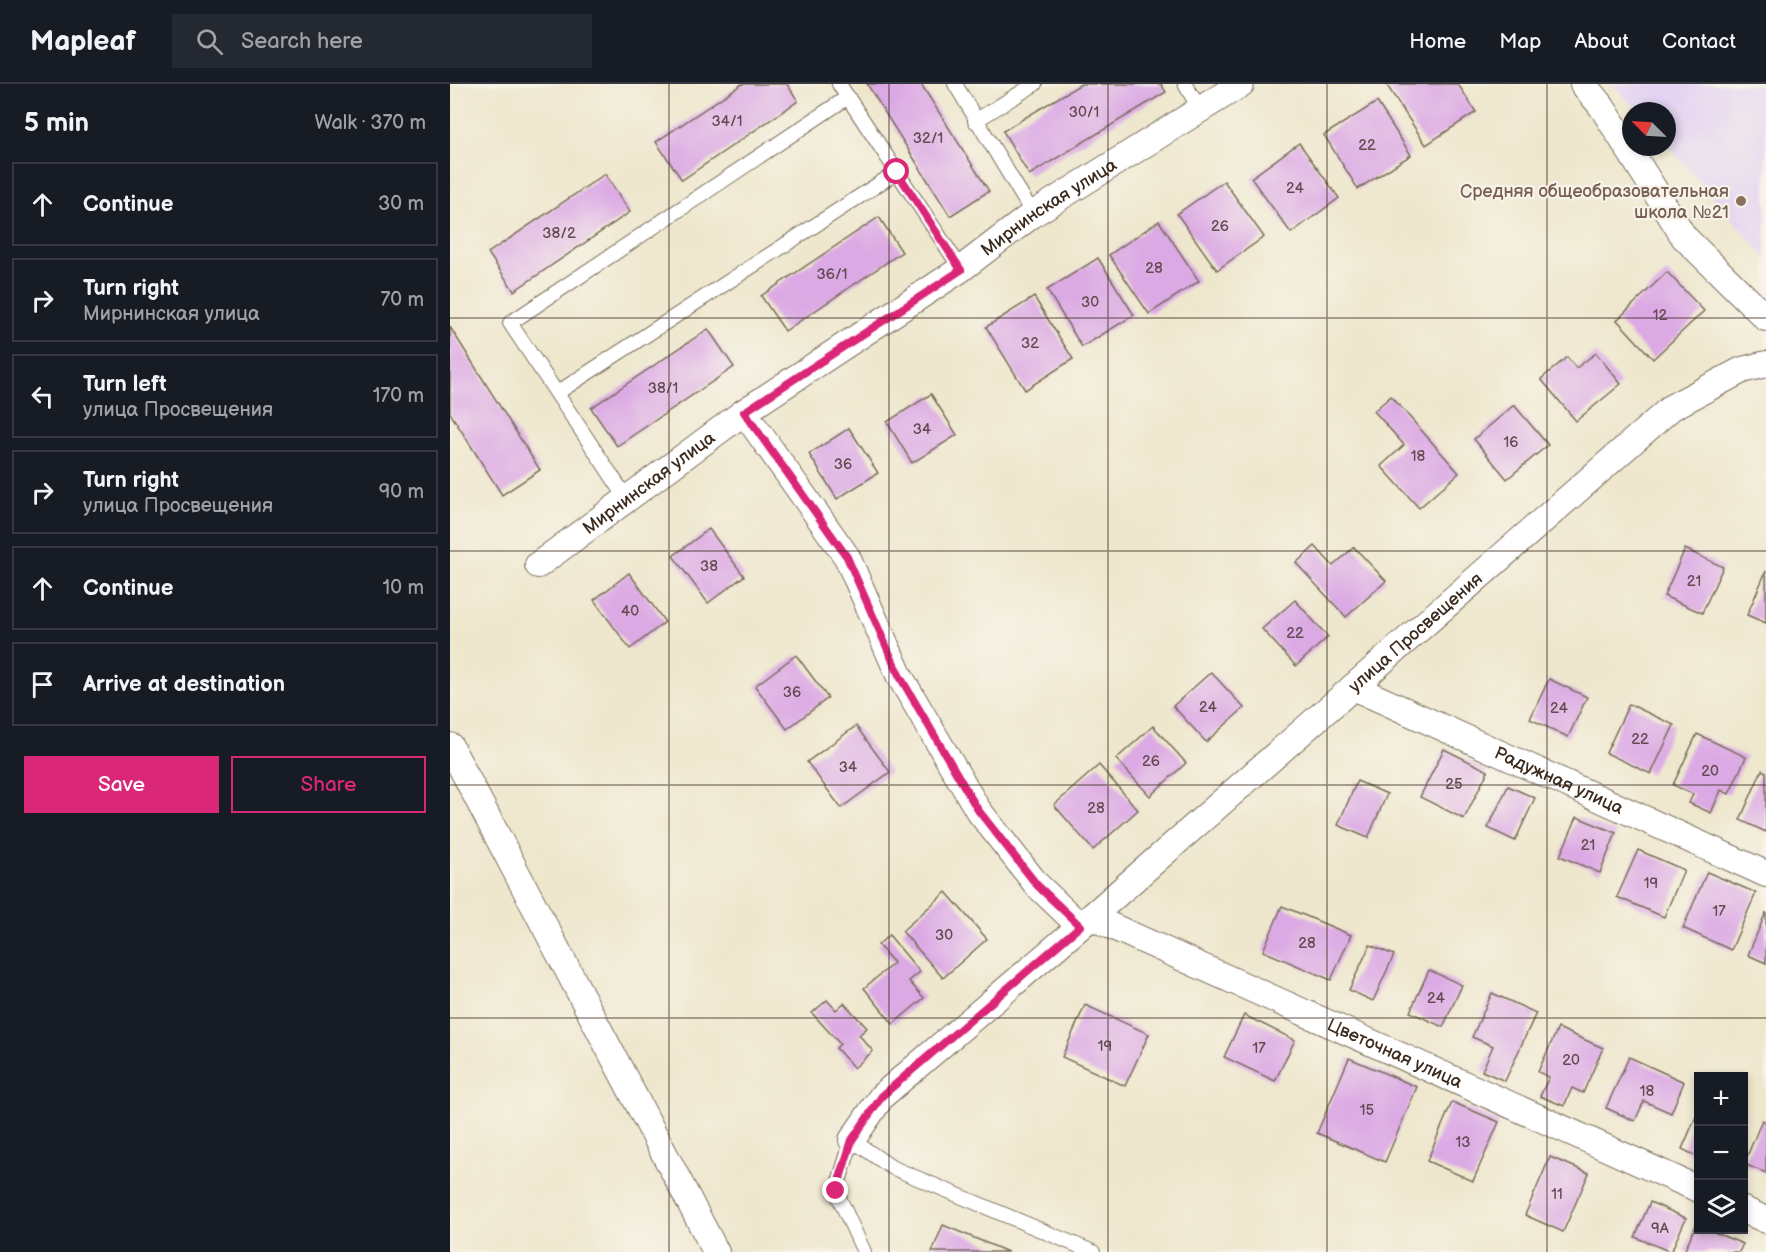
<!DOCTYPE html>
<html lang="en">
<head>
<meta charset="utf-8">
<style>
	body { margin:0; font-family:"Balsamiq Sans",sans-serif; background:#242831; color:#f1f3f6 }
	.controls { position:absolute; right:18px; bottom:18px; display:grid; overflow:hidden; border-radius:0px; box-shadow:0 3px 9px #0003 }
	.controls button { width:54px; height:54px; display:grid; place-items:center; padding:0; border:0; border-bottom:2px solid #363941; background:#171b24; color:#f1f3f6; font:30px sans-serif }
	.compass { position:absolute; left:1172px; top:18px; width:54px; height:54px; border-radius:50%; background:#171b24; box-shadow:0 3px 9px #0003; rotate:294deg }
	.stop { position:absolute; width:18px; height:18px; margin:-14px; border:4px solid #db2777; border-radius:50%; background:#fff }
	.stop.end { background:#db2777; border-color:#fff; box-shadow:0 2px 6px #0008 }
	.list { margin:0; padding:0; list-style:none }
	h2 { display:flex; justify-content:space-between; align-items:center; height:78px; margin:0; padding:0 24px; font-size:26px }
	h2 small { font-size:20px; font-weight:400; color:#9ea1a6 }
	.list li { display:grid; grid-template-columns:39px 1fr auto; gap:18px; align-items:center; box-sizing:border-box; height:84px; margin:0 12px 12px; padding:0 12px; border:2px solid #363941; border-radius:0px }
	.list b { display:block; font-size:22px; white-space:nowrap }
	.list p { margin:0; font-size:20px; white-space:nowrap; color:#9ea1a6 }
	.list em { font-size:20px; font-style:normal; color:#9ea1a6 }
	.actions { display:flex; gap:12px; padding:18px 24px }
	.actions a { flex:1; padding:14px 0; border:2px solid #db2777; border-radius:0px; text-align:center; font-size:21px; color:#db2777 }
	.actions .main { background:#db2777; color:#fff }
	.icon { flex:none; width:33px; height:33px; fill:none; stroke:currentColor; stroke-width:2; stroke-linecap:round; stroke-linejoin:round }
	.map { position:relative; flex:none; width:1316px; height:1168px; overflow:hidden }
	header { display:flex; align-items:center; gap:36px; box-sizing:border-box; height:84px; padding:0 30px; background:#171b24; border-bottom:2px solid #363941 }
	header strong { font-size:28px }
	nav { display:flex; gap:33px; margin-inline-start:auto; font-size:21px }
	.search { width:420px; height:54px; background:#242831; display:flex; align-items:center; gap:15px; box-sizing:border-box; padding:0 21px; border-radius:0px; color:#9ea1a6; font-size:22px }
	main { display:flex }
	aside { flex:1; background:#171b24 }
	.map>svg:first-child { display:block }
	.built { fill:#e4d3f2 }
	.building { fill:#dba9e4 }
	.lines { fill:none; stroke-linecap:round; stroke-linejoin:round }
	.service-casing { stroke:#7a6c5b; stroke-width:16 }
	.minor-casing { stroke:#7a6c5b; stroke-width:28 }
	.service { stroke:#fff; stroke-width:14 }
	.minor { stroke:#fff; stroke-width:26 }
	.route { stroke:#db2777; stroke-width:8 }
	.grid { fill:none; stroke:#3b2a1e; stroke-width:1.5; stroke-opacity:0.55 }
	.education-dot { fill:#8d6e63; stroke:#f7f3e8; stroke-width:2 }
	.labels { text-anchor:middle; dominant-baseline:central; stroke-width:4.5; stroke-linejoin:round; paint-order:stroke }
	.number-label { font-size:15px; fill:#634a50 }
	.education-label { font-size:18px; fill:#785e54; stroke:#f7f3e8; text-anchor:end }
	.street-label { font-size:18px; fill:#3b2a1e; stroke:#f7f3e8 }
</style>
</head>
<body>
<header>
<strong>Mapleaf</strong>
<div class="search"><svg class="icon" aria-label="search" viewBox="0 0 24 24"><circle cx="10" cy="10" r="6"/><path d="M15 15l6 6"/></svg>Search here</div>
<nav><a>Home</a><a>Map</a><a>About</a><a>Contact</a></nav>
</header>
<main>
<aside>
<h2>5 min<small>Walk · 370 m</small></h2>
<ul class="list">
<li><svg class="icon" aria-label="ahead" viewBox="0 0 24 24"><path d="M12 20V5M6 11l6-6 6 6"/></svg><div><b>Continue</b></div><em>30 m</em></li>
<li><svg class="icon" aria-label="right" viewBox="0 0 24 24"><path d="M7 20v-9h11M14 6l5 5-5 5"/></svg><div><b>Turn right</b><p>Мирнинская улица</p></div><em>70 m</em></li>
<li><svg class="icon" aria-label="left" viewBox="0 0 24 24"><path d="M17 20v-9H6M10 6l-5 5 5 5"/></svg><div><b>Turn left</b><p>улица Просвещения</p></div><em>170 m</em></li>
<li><svg class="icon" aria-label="right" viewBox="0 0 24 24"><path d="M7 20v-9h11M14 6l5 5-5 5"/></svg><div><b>Turn right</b><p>улица Просвещения</p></div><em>90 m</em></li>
<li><svg class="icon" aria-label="ahead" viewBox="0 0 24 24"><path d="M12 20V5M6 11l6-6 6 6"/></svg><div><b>Continue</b></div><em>10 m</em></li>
<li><svg class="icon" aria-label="arrive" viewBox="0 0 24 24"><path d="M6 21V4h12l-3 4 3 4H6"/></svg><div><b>Arrive at destination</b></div></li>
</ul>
<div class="actions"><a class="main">Save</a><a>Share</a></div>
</aside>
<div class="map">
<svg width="1316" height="1168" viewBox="0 0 1316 1168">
	<rect width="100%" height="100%" fill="#f7f3e8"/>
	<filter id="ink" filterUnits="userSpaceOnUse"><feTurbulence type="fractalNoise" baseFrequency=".0167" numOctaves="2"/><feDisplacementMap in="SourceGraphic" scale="12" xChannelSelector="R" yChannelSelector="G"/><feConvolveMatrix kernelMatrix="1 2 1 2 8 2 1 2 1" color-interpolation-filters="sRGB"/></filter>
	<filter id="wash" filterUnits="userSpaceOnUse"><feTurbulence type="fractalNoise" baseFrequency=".008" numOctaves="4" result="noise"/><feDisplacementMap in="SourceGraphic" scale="24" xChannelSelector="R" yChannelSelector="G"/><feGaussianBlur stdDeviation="1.35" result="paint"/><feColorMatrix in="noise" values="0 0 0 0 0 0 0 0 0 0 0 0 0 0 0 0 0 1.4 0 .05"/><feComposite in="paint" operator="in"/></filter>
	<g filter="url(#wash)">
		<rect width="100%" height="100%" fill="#eee7cd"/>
		<path class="built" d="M1163,0H1316V174L1217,61V27H1187Z"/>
		<g id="blocks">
			<g class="building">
				<path d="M292,0H337L348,17L232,96L206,58Z"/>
				<path d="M417,0H471L539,107L500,132Z"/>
				<path d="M631,0H711L716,8L579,91L553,47Z"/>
				<path d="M936,0H1008L1026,28L976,61Z"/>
				<path d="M927,18L961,71L908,105L874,51Z"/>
				<path d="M849,59L889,114L841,149L801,94Z"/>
				<path d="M155,90L180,128L64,207L38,169Z"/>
				<path d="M774,97L814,153L767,186L727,130Z"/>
				<path d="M429,133L452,168L335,247L311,212Z"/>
				<path d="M709,137L749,197L699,230L659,171Z"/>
				<path d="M648,174L684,231L632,263L597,206Z"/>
				<path d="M1217,188L1254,227L1203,275L1167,236Z"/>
				<path d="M584,213L623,275L575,306L536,243Z"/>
				<path d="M0,243L90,386L52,411L0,329Z"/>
				<path d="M258,245L284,283L167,362L141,324Z"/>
				<path d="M1146,269L1171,300L1126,337L1091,295L1117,273L1126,284Z"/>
				<path d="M481,310L507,351L462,379L437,338Z"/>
				<path d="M941,312L1009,389L969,424L931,382L954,361L924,327Z"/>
				<path d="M1064,321L1098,361L1057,395L1024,355Z"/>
				<path d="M399,344L428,389L387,415L359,370Z"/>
				<path d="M259,445L294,492L258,519L223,472Z"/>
				<path d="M865,462L883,482L904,463L936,497L896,533L846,479Z"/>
				<path d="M1235,465L1273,483L1252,529L1214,512Z"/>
				<path d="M1316,487V539L1297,531Z"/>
				<path d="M179,489L215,538L180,565L144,516Z"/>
				<path d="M845,516L878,553L846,582L812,545Z"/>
				<path d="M346,571L378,614L337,645L305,602Z"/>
				<path d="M761,588L794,624L756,658L723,622Z"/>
				<path d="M1099,595L1137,613L1118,653L1080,635Z"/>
				<path d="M1179,620L1224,641L1201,690L1156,669Z"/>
				<path d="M406,642L440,688L391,724L357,678Z"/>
				<path d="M703,642L736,679L700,712L666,675Z"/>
				<path d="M1247,650L1296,673L1279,710L1271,706L1261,729L1239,719L1243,710L1223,701Z"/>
				<path d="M994,665L1038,687L1014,735L970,713Z"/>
				<path d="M649,681L688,726L643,766L604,721Z"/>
				<path d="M1312,686L1316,688V748L1290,736Z"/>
				<path d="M907,697L937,710L918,754L888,741Z"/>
				<path d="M1058,702L1085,714L1065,757L1038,744Z"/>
				<path d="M1127,733L1166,749L1150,789L1110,772Z"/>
				<path d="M1188,766L1234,786L1214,833L1167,813Z"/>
				<path d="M1257,788L1306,809L1281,866L1233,844Z"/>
				<path d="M496,808L537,855L493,894L452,847Z"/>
				<path d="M832,822L901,851L881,896L813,867Z"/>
				<path d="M1316,828V879L1298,871Z"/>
				<path d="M439,851L470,888L459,897L474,914L443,940L414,904L444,879L428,861Z"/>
				<path d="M920,861L944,871L923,917L899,906Z"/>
				<path d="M979,886L1012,901L993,943L960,928Z"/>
				<path d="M1042,909L1086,929L1055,997L1032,987L1043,962L1022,953Z"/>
				<path d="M377,916L386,926L394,919L417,944L409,951L423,967L404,984L386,964L390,960L362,929Z"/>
				<path d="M635,921L699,950L675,1002L612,973Z"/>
				<path d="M794,931L845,956L825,997L774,973Z"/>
				<path d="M1108,944L1153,964L1133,1009L1122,1004L1114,1022L1090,1012L1099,993L1088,988Z"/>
				<path d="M1179,973L1234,998L1221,1029L1194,1017L1185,1037L1156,1024Z"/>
				<path d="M899,974L967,1003L935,1078L867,1049Z"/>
				<path d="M1002,1018L1049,1038L1023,1097L977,1077Z"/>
				<path d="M1248,1028V1073L1232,1065Z"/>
				<path d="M1312,1036L1316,1038V1089L1294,1080Z"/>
				<path d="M1100,1073L1139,1089L1113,1148L1075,1131Z"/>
				<path d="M1200,1118L1236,1134L1221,1168L1185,1153Z"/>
				<path d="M1246,1140L1248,1141V1146H1259L1293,1160L1289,1168H1234Z"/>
				<path d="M493,1141L558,1168H482Z"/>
			</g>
		</g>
	</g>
	<g filter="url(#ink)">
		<use href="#blocks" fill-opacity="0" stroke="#7a6c5b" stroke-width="1.5"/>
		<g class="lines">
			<defs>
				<g id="service">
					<path d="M389,0L511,185"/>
					<path d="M505,0L583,130"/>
					<path d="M735,0L750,26"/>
					<path d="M525,37L585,0"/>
					<path d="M107,309L447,88"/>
					<path d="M177,415L60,239L398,13"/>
					<path d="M414,1168L386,1107L402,1056L441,1083L643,1168"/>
				</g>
				<g id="minor">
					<path d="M1133,0L1152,23L1234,153L1316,234"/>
					<path d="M294,328L397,473L449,591L528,726L587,801L630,842"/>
					<path id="s1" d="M88,481L294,328L511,185L583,130L791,0"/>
					<path id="s2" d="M903,603L1316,790"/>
					<path d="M0,662L266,1168"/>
					<path id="s3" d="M641,833L1248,1105"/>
					<path id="s4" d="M402,1056L432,1012L641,833L1222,323L1292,286L1316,280"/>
					<path d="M1294,1126L1316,1136"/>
				</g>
			</defs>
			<use href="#service" class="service-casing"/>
			<use href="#minor" class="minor-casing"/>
			<use href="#service" class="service"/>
			<use href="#minor" class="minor"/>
		</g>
	</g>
	<g class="lines" filter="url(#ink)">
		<path class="route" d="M386,1107L402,1056L432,1012L630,842L587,801L528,726L449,591L397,473L294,328L511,186L447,88"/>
	</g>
	<path class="grid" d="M219,0V1168M439,0V1168M658,0V1168M877,0V1168M1097,0V1168M0,234H1316M0,467H1316M0,701H1316M0,934H1316"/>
	<circle class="education-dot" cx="1291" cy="117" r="6"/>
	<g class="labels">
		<g class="number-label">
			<text x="634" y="28">30/1</text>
			<text x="277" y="37">34/1</text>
			<text x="478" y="54">32/1</text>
			<text x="917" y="61">22</text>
			<text x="845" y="104">24</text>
			<text x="770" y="142">26</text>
			<text x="109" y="149">38/2</text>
			<text x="704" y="184">28</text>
			<text x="382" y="190">36/1</text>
			<text x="640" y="218">30</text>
			<text x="1210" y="231">12</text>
			<text x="580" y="259">32</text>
			<text x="213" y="304">38/1</text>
			<text x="472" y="345">34</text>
			<text x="1061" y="358">16</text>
			<text x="968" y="372">18</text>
			<text x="393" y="380">36</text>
			<text x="259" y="482">38</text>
			<text x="1244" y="497">21</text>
			<text x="180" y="527">40</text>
			<text x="845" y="549">22</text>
			<text x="342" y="608">36</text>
			<text x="758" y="623">24</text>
			<text x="1109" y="624">24</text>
			<text x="1190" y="655">22</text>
			<text x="701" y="677">26</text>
			<text x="398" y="683">34</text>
			<text x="1260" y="687">20</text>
			<text x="1004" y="700">25</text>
			<text x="646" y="724">28</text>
			<text x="1138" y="761">21</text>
			<text x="1201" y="799">19</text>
			<text x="1269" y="827">17</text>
			<text x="494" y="851">30</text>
			<text x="857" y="859">28</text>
			<text x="986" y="914">24</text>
			<text x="655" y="962">19</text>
			<text x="809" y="964">17</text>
			<text x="1121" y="976">20</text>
			<text x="1197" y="1007">18</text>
			<text x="917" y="1026">15</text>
			<text x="1013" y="1058">13</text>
			<text x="1107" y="1110">11</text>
			<text x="1210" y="1144">9А</text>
		</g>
		<g class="education-label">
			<text x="1279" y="107">Средняя общеобразовательная<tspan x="1279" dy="21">школа №21</tspan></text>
		</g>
		<g class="street-label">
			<text stroke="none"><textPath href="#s1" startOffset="624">Мирнинская улица</textPath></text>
			<text stroke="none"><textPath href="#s1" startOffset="138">Мирнинская улица</textPath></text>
			<text stroke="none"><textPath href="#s4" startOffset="760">улица Просвещения</textPath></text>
			<text stroke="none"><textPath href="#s2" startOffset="226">Радужная улица</textPath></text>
			<text stroke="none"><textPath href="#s3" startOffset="333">Цветочная улица</textPath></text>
		</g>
	</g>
</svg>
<div class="controls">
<button>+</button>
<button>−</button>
<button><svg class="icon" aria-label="layers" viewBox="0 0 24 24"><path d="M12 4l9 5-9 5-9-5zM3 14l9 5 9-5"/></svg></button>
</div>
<svg class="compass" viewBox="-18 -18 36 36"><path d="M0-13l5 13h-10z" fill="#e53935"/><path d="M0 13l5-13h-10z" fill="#9ea1a6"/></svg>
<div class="stop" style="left:447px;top:88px"></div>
<div class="stop end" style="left:386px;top:1107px"></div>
</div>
</main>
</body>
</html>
